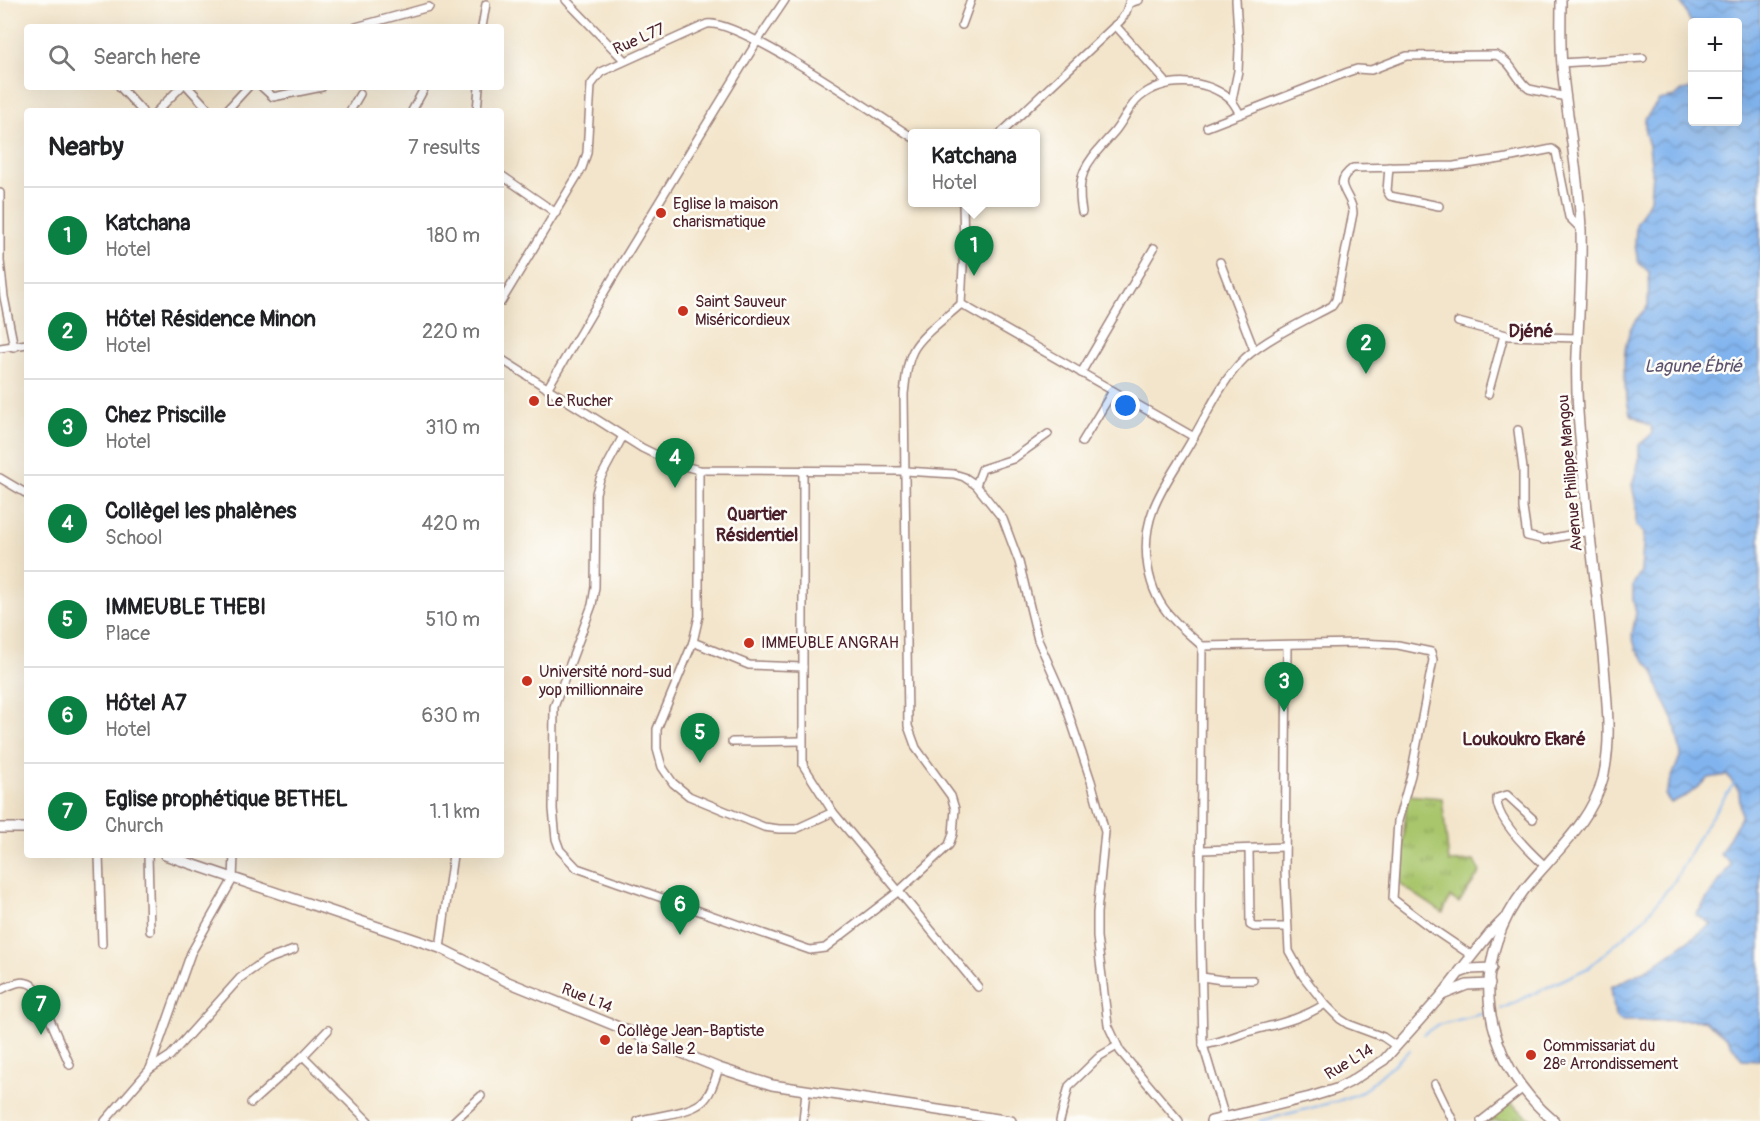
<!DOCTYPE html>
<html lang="en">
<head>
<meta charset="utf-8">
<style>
	body { margin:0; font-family:Pangolin,sans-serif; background:#f2f2f2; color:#202124 }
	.controls { position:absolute; right:18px; top:18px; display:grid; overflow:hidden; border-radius:6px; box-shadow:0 6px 24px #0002 }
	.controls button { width:54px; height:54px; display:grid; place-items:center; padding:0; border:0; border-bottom:2px solid #e0e0e0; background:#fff; color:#202124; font:30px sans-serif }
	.you { position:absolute; left:1126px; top:406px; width:21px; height:21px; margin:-15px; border:4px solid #fff; border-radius:50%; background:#1a73e8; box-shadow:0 0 0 9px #1a73e833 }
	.badge { display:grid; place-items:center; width:39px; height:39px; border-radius:50%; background:#0b8043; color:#fff; font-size:20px; font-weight:700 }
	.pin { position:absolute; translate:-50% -50px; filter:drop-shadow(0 2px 3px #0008) }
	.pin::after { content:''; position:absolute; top:32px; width:21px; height:18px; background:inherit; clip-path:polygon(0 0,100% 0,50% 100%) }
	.popup { position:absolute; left:908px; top:129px; width:132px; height:78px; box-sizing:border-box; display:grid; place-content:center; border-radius:6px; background:#fff; filter:drop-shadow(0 2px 4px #0005); font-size:20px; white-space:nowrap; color:#757577 }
	.popup b { font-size:22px; color:#202124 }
	.popup::after { content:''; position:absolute; left:50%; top:100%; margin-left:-12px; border:12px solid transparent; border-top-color:#fff }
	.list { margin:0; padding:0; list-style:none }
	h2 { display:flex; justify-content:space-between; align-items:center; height:78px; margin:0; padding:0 24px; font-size:26px }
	h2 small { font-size:20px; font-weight:400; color:#757577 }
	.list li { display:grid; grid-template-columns:39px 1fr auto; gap:18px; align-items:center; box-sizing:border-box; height:96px; padding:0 24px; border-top:2px solid #e0e0e0 }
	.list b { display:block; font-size:22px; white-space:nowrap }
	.list p { margin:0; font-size:20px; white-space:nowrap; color:#757577 }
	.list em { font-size:20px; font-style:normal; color:#757577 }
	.icon { flex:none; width:33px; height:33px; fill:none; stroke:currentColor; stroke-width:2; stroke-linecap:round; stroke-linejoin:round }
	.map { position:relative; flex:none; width:1760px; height:1121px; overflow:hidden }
	.search { position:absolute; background:#fff; box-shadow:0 6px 24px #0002; left:24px; top:24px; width:480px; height:66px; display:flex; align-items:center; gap:15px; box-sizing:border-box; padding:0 21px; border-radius:6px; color:#757577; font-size:22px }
	.panel { position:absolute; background:#fff; box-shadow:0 6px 24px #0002; left:24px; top:108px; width:480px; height:750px; border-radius:6px }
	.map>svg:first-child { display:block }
	.grass { fill:url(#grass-tufts); stroke:#7a724c; stroke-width:1.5 }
	.water { fill:url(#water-waves); stroke:#666a8c; stroke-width:1.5 }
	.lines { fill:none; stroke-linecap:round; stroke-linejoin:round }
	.stream { stroke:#81b4ee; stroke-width:2 }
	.minor-casing { stroke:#9e827b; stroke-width:10 }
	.tertiary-casing { stroke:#9e827b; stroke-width:12 }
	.minor { stroke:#fff; stroke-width:7 }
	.tertiary { stroke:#fff; stroke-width:9 }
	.poi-dot { fill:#c8321e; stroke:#fdfcf7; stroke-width:2 }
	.labels { text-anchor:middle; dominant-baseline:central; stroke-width:5; stroke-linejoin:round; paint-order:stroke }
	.street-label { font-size:16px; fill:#4a1f2b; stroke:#fdfcf7 }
	.poi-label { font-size:16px; fill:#4a1f2b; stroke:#fdfcf7; text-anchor:start }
	.neighbourhood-label { font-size:18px; font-weight:bold; fill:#4a1f2b; stroke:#fdfcf7 }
	.water-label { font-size:18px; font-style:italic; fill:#5d536f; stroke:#fdfcf7 }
</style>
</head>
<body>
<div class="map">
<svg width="1760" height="1121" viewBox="0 0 1760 1121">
	<defs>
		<pattern id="grass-tufts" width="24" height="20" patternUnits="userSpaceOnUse" patternTransform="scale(1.5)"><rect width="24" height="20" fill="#a9c66c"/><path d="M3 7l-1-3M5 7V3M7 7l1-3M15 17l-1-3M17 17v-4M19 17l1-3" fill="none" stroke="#8ca059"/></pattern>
		<pattern id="water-waves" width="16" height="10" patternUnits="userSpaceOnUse" patternTransform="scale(1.5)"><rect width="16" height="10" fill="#81b4ee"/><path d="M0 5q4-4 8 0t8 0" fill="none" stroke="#6c92c1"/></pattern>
	</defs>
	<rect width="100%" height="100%" fill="#fdfcf7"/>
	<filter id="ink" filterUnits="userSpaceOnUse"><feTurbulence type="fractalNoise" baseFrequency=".0167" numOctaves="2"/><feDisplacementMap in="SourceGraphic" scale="12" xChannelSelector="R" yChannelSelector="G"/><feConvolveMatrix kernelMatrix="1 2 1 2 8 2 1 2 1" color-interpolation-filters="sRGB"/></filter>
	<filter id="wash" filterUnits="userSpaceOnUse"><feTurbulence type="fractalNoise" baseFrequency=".008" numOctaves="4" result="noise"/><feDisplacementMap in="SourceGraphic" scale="24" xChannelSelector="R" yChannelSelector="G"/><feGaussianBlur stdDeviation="1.35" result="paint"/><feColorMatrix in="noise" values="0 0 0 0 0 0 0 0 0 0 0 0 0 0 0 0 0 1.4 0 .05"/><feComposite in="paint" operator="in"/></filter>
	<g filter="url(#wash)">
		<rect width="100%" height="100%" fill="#f3e5cb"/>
		<g class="grass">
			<path d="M1407,795L1442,798L1449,862L1474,861L1480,872L1459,903L1450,897L1443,913L1400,884Z"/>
			<path d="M1510,1102L1533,1121H1487Z"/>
		</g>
		<path class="water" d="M1680,0H1760V1060L1742,1059L1727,1038L1704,1020L1621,1021L1615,1016L1611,987L1648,969L1712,924L1696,915L1731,864L1720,854L1741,817L1739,791L1727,775L1709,778L1689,794L1671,803L1665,795L1681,754L1674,721L1658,687L1654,671L1636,650L1632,635L1636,613L1633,600V585L1641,571L1644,533L1636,525V504L1632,485L1639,461V445L1652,434L1651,426L1630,414C1624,388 1621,358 1629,333C1632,322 1641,314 1648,306L1649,272L1638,262L1635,245L1636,225L1650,200L1652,172L1649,146L1645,133V119L1659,100L1675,97L1683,90L1692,88V122H1738V22H1692V25Z"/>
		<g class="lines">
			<g class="stream">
				<path d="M1501,1009L1588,968L1643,920L1675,880L1703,829L1735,782"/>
				<path d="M1424,1034L1437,1025L1486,1013"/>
				<path d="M1260,1121L1338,1101L1362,1092L1410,1050"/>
			</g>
		</g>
	</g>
	<g filter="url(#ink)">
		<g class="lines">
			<defs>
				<g id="minor">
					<path d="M566,0L624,60"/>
					<path d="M1130,3L1139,0"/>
					<path d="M962,25L971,0"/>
					<path d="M1115,25L1165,81L1164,84"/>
					<path d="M356,27L429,7"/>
					<path d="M482,27L486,4"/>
					<path d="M1561,63L1643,58"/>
					<path d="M120,87L142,111"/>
					<path d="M188,87L210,111"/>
					<path d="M262,87L273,97L322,87"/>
					<path d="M1232,100L1238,71L1239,49L1236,0"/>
					<path d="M157,111L181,87"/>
					<path d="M226,111L248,87"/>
					<path d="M350,111L360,94"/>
					<path d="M412,111L425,87"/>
					<path d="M477,111L479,87"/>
					<path d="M1207,127L1348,72L1357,69L1371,70L1407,56L1496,55C1513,62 1515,79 1529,89L1566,97"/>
					<path d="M1000,134L1121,20L1126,12L1130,0"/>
					<path d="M1389,167L1387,191L1390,196L1439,206"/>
					<path d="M501,175L556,213"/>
					<path d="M0,193V261L4,297L14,347"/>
					<path d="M1082,212C1074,171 1090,160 1115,131C1124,120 1129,106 1140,97C1165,77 1204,78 1230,99C1234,103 1237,109 1240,114"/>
					<path d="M1220,262L1254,350"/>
					<path d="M501,302L582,168L587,153L591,85L601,72L707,24C738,18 879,116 912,137"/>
					<path d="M961,304L1194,437"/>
					<path d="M1458,322L1510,336L1578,338"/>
					<path d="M0,348L27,344"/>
					<path d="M501,359L642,448L673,463L699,470L905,471L954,474L964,477L976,485L1003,519L1019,562L1038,640L1062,694L1091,781L1105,832L1097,913V937L1108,1025L1120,1051L1179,1121"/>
					<path d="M1081,373L1154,248"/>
					<path d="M547,389L615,274L758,40L785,0"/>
					<path d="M1488,394L1504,335"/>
					<path d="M1518,430L1523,469V508L1527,536L1544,540L1589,531"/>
					<path d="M623,436L600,479L596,493L595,587L592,605L554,707L553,809L556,839L560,850L577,868L810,950L825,948L899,891L949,845L953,834L955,809L951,796L916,748L908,726L904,394C906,380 906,364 913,351C921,335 947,317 961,304L964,248L963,202"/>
					<path d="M1082,442L1113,391"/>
					<path d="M699,470V616L693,642L657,729V749L662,767L673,783L689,796L764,827L779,829H796L833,812"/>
					<path d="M803,470V765L833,812L978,987"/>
					<path d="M0,478L27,494"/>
					<path d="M976,485L982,469L1013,459L1048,434"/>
					<path d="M693,642L749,665L803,667"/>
					<path d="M1287,645L1285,872L1289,951L1303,976L1325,1004L1340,1019L1348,1024L1383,1037L1396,1046"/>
					<path d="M1202,646L1200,907L1203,1045L1225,1118"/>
					<path d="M732,742L802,741"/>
					<path d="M1533,819L1507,795L1497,798C1495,819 1531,853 1545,866"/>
					<path d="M1249,849L1250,925L1254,927H1286"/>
					<path d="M1202,850L1285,847"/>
					<path d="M99,855L102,944"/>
					<path d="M148,855L150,931"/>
					<path d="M440,948L453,855"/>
					<path d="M1471,955L1431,928L1393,899L1398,821L1411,775L1433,660L1431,652L1398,645L1360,643L1202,646C1192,637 1181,628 1172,618C1146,591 1140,545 1153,510C1162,485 1180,462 1193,438C1209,411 1222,380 1245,358C1266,339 1306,320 1332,306L1336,300L1353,213C1353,194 1329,185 1353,168L1454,166L1507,158L1552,149L1556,152L1569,217L1581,229"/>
					<path d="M1202,977L1222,980H1253"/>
					<path d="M0,990C13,984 24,977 36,988L70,1065"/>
					<path d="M1203,1045C1218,1043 1230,1038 1244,1033C1272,1025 1301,1020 1325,1004"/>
					<path d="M303,1056L368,1121"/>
					<path d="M150,1069L170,1056L240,978L266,960L294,950"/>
					<path d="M1435,1084L1453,1121"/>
					<path d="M251,1103L303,1056L328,1030"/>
					<path d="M105,1121L150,1069L191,953L233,879L234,855"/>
					<path d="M454,1121L481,1096"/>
					<path d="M638,1121C656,1115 688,1114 702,1102C711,1095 715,1079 719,1068"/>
					<path d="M803,1121L806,1091"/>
					<path d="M1060,1121L1069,1086L1100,1056L1117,1046"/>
					<path d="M1481,1121L1522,1089"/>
				</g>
				<g id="tertiary">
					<path d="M0,828H27"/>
					<path d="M165,855L440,948L508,982L719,1068L772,1085L1011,1121"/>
					<path d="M1459,972L1491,932L1504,919"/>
					<path d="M1442,995L1467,985L1490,984"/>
					<path d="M1211,1121L1310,1097L1336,1089L1350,1082L1384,1060L1442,995L1459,973L1470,969L1492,968"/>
					<path d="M1554,1121C1502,1077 1474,1009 1497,941C1503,923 1514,903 1525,889C1553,854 1591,823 1603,778C1612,742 1607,704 1604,666C1599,607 1591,549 1585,490C1581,445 1575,399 1577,354C1579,313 1582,271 1581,230C1579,174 1567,120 1562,65C1560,44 1561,22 1561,0"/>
				</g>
			</defs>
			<use href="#minor" class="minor-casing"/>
			<use href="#tertiary" class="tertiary-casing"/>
			<use href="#minor" class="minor"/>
			<use href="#tertiary" class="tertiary"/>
		</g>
	</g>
	<g class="poi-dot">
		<circle cx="661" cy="213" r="6"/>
		<circle cx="683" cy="311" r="6"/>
		<circle cx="534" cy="401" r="6"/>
		<circle cx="749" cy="643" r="6"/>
		<circle cx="527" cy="681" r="6"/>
		<circle cx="605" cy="1040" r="6"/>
		<circle cx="1531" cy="1055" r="6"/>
	</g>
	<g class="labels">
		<g class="street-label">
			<text transform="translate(639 39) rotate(-24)">Rue L77</text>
			<text transform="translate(1570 473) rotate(-95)">Avenue Philippe Mangou</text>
			<text transform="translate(587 998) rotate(22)">Rue L14</text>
			<text transform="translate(1349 1062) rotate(-31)">Rue L14</text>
		</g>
		<g class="poi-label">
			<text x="673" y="204">Eglise la maison<tspan x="673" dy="18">charismatique</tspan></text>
			<text x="695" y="302">Saint Sauveur<tspan x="695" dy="18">Miséricordieux</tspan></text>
			<text x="546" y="401">Le Rucher</text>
			<text x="761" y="643">IMMEUBLE ANGRAH</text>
			<text x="539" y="672">Université nord-sud<tspan x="539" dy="18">yop millionnaire</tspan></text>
			<text x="617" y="1031">Collège Jean-Baptiste<tspan x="617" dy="18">de la Salle 2</tspan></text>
			<text x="1543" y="1046">Commissariat du<tspan x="1543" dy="18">28ᵉ Arrondissement</tspan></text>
		</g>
		<g class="neighbourhood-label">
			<text x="1531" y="331">Djéné</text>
			<text x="757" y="514">Quartier<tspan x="757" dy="21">Résidentiel</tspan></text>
			<text x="1524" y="739">Loukoukro Ekaré</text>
		</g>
		<g class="water-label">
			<text x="1693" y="366">Lagune Ébrié</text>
		</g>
	</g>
</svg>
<div class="controls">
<button>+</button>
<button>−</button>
</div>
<div class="you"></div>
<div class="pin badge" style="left:974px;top:276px">1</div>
<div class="popup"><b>Katchana</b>Hotel</div>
<div class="pin badge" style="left:1366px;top:374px">2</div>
<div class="pin badge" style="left:1284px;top:712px">3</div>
<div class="pin badge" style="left:675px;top:488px">4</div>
<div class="pin badge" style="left:700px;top:763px">5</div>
<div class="pin badge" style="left:680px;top:935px">6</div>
<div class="pin badge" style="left:41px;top:1035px">7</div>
<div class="search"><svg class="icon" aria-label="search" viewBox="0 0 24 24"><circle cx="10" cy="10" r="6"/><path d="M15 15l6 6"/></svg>Search here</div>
<section class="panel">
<h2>Nearby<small>7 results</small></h2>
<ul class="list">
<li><span class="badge">1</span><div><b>Katchana</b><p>Hotel</p></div><em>180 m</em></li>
<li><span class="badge">2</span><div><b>Hôtel Résidence Minon</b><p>Hotel</p></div><em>220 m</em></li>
<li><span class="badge">3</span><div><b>Chez Priscille</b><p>Hotel</p></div><em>310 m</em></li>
<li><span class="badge">4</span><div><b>Collègel les phalènes</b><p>School</p></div><em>420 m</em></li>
<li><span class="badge">5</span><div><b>IMMEUBLE THEBI</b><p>Place</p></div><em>510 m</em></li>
<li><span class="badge">6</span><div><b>Hôtel A7</b><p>Hotel</p></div><em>630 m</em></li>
<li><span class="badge">7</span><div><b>Eglise prophétique BETHEL</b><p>Church</p></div><em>1.1 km</em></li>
</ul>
</section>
</div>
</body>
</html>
